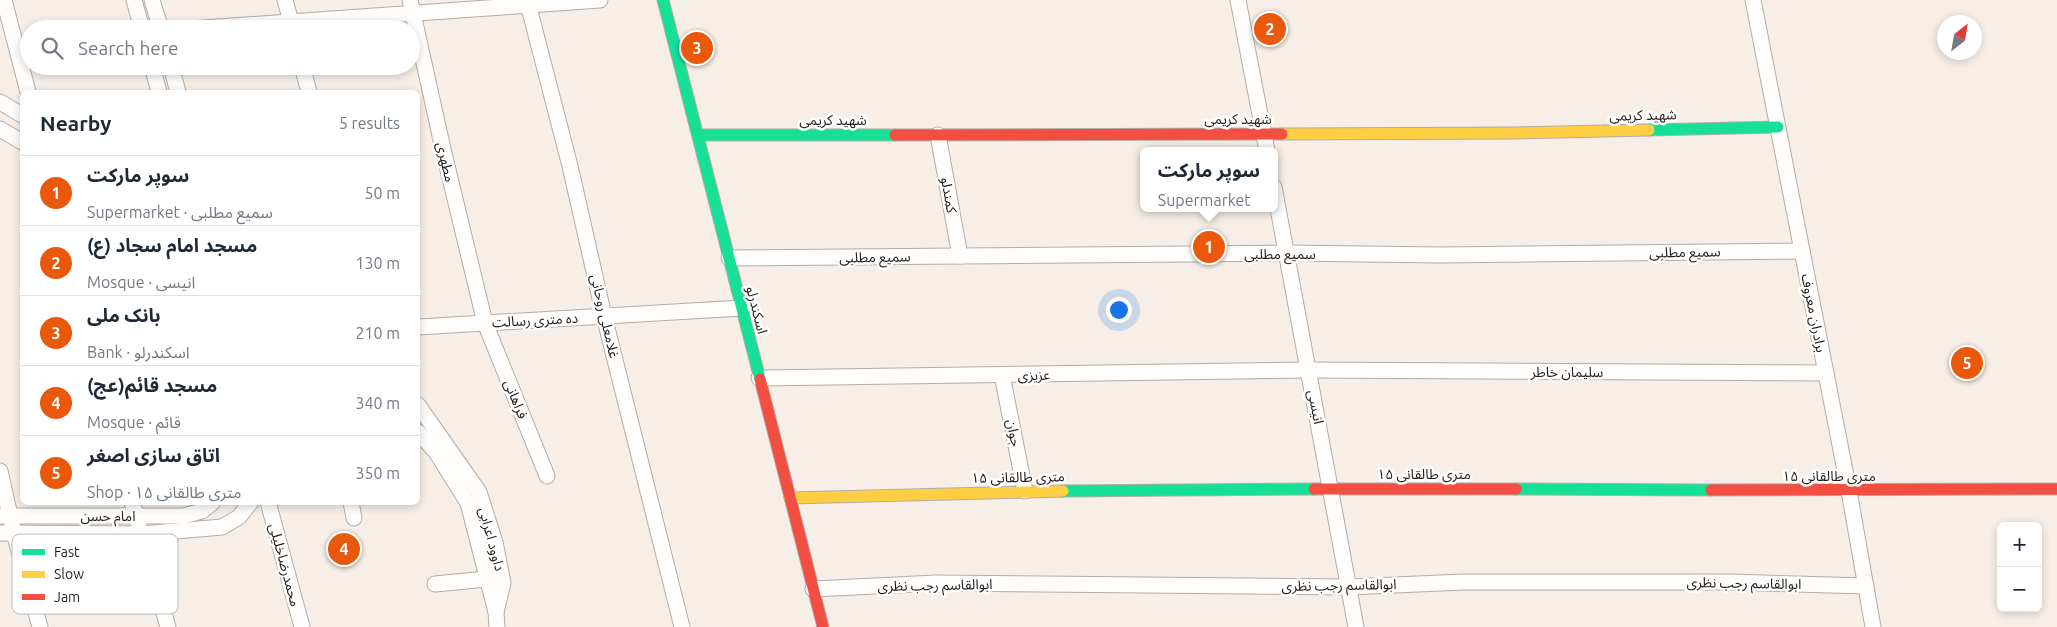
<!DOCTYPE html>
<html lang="en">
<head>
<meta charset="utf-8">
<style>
	body { margin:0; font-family:Ubuntu,"Noto Sans Arabic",sans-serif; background:#f2f2f3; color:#1f2937 }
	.controls { position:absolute; right:15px; bottom:15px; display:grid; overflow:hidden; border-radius:8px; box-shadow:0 2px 8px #0003 }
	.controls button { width:45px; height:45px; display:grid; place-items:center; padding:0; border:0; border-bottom:1px solid #e0e1e3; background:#fff; color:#1f2937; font:25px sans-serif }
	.compass { position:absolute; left:1937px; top:15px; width:45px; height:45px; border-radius:50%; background:#fff; box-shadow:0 2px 8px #0003; rotate:31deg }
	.you { position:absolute; left:1118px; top:309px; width:18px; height:18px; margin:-12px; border:4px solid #fff; border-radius:50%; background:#1a73e8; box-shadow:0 0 0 8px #1a73e833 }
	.badge { display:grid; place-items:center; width:32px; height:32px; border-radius:50%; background:#ea580c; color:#fff; font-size:16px; font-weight:700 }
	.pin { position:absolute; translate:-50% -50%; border:2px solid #fff; box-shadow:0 1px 5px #0006 }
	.popup { position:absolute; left:1140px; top:147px; width:138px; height:65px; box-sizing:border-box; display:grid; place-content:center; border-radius:8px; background:#fff; filter:drop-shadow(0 1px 4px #0005); font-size:16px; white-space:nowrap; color:#747a83 }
	.popup b { font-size:19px; color:#1f2937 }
	.popup::after { content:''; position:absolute; left:50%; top:100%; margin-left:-10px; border:10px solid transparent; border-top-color:#fff }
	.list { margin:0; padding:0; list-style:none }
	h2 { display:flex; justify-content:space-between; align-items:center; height:65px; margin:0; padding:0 20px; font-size:21px }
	h2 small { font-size:16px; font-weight:400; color:#747a83 }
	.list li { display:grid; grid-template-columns:32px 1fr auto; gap:15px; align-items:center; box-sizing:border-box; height:70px; padding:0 20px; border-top:1px solid #e0e1e3 }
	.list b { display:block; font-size:19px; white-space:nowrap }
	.list p { margin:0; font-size:16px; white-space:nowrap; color:#747a83 }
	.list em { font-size:16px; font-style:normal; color:#747a83 }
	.icon { flex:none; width:28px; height:28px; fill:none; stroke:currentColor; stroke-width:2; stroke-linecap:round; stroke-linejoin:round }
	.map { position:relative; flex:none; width:2057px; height:627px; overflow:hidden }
	.search { position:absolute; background:#fff; box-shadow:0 2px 8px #0003; left:20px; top:20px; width:400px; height:55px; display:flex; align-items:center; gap:12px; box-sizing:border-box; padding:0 18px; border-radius:28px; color:#747a83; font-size:19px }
	.panel { position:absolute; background:#fff; box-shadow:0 2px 8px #0003; left:20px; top:90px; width:400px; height:415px; border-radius:8px }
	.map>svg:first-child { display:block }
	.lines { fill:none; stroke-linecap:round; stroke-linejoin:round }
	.street-casing { stroke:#b2aca6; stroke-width:17 }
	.fast-casing { stroke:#b2aca6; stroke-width:13 }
	.slow-casing { stroke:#b2aca6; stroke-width:13 }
	.jam-casing { stroke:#b2aca6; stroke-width:13 }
	.street { stroke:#fefdfb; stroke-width:15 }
	.fast { stroke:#16e098; stroke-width:11 }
	.slow { stroke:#ffcf43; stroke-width:11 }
	.jam { stroke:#f24e42; stroke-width:11 }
	.labels { text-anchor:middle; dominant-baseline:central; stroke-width:5; stroke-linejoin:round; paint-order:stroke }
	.street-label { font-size:14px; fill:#231e19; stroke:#fff }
	.key { fill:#fff; stroke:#bdbcba; stroke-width:1 }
	.key-label { font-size:14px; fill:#231e19 }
</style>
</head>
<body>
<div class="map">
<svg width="2057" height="627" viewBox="0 0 2057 627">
	<rect width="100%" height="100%" fill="#f7efe7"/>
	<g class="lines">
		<defs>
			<g id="street">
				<path d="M4,0L28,92"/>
				<path d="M134,0L142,29"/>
				<path d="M152,0L161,29"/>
				<path d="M285,0L293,29"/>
				<path d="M410,0L443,149L485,323L547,476"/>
				<path d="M527,0L570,166L604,316L682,627"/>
				<path d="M1238,0L1267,151"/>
				<path d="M1753,0L1849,491L1873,627"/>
				<path d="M190,29L600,0"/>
				<path d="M152,66L159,92"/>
				<path d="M171,66L178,92"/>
				<path d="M302,66L309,92"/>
				<path d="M0,102L22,115"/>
				<path d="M0,129L22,142"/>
				<path d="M938,135L960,256"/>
				<path d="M1274,187L1356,627"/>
				<path d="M729,258L1287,253L1441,255L1802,251"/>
				<path d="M418,327L742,308"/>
				<path d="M1002,375L1025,491"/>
				<path d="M759,378L1309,370L1826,373"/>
				<path d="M418,405L479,492L495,542L503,583L496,612"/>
				<path d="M418,432L436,452L468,503L496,612L497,627"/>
				<path d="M0,471L14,533L40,627"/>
				<path d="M132,502L168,627"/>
				<path d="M268,502L302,627"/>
				<path d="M351,502L354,518"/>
				<path d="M0,516H183L202,511L213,502"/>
				<path d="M0,533L142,534L222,527L239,517L251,502"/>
				<path d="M435,584L487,579"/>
				<path d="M813,589L936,583L1349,587L1464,582H1729L1866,586"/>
			</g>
			<g id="fast">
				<path d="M663,0L760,379"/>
				<path d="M1649,130L1778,127"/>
				<path d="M699,135H895"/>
				<path d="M1516,489L1711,490"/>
				<path d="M1063,491L1314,489"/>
			</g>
			<g id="slow">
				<path d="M1282,134L1515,133L1649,130"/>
				<path d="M790,498L1063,491"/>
			</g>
			<g id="jam">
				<path d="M895,135L1282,134"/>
				<path d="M760,379L823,627"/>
				<path d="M1314,489H1516"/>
				<path d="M1711,490L2057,489"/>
			</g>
		</defs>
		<use href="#street" class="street-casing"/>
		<use href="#fast" class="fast-casing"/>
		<use href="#slow" class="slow-casing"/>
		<use href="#jam" class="jam-casing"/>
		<use href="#street" class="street"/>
		<use href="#fast" class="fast"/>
		<use href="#slow" class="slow"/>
		<use href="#jam" class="jam"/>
	</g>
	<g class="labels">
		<g class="street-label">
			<text transform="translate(1643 115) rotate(-1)">شهید کریمی</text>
			<text x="1238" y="119">شهید کریمی</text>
			<text x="833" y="120">شهید کریمی</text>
			<text transform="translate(446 162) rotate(77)">مطهری</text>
			<text transform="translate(949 195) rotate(80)">کمندلو</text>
			<text transform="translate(1685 252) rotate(-1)">سمیع مطلبی</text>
			<text x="1280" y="254">سمیع مطلبی</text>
			<text transform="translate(875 257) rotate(-1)">سمیع مطلبی</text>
			<text transform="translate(757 310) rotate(76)">اسکندرلو</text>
			<text transform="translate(1814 313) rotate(79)">برادران معروف</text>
			<text transform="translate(605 316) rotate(77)">غلامعلی روحانی</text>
			<text transform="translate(535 320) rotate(-3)">ده متری رسالت</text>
			<text x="1567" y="372">سلیمان خاطر</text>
			<text transform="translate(1034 375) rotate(-1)">عزیزی</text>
			<text transform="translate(516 399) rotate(68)">فراهانی</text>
			<text transform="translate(1316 407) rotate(79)">انیسی</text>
			<text transform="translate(1014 433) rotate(79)">جوان</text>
			<text x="1424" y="474">۱۵ متری طالقانی</text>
			<text x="1829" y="476">۱۵ متری طالقانی</text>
			<text transform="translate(1018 477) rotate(-1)">۱۵ متری طالقانی</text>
			<text x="108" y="516">امام حسن</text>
			<text transform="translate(492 539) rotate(75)">داوود اعرابی</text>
			<text transform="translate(285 565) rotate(75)">محمدرضاخلیلی</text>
			<text transform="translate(1744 583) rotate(1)">ابوالقاسم رجب نظری</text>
			<text transform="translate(935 585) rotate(-1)">ابوالقاسم رجب نظری</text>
			<text transform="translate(1339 585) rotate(-1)">ابوالقاسم رجب نظری</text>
		</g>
	</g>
	<rect x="12" y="534" width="166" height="80" rx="8" class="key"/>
	<rect x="22" y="549" width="23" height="6" fill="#16e098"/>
	<rect x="22" y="571" width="23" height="7" fill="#ffcf43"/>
	<rect x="22" y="594" width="23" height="6" fill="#f24e42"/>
	<g class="key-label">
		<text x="54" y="557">Fast</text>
		<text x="54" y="579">Slow</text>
		<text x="54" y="602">Jam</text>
	</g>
</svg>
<div class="controls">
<button>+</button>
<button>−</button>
</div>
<svg class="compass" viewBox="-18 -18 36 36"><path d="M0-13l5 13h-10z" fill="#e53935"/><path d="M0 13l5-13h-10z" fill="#747a83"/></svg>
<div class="you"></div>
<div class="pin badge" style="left:1209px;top:247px">1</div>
<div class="popup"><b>سوپر مارکت</b>Supermarket</div>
<div class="pin badge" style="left:1270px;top:29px">2</div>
<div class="pin badge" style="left:697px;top:48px">3</div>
<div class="pin badge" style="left:344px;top:549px">4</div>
<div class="pin badge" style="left:1967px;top:363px">5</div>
<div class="search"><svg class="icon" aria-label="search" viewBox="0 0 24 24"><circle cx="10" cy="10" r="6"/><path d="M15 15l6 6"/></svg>Search here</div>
<section class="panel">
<h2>Nearby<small>5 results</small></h2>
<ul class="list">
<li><span class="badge">1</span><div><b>سوپر مارکت</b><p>Supermarket · سمیع مطلبی</p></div><em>50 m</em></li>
<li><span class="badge">2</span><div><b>مسجد امام سجاد (ع)</b><p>Mosque · انیسی</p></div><em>130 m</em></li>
<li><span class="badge">3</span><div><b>بانک ملی</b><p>Bank · اسکندرلو</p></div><em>210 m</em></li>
<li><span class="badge">4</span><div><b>مسجد قائم(عج)</b><p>Mosque · قائم</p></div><em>340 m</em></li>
<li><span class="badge">5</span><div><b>اتاق سازی اصغر</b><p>Shop · ۱۵ متری طالقانی</p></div><em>350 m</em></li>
</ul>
</section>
</div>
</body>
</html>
